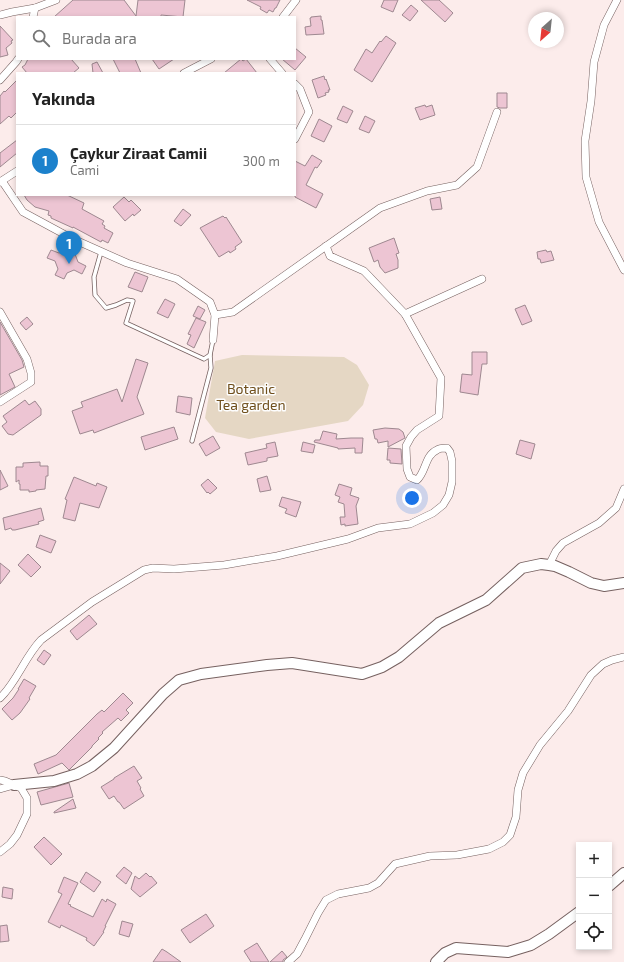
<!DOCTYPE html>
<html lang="tr">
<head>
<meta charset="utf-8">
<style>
	body { margin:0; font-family:"Exo 2",sans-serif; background:#f2f2f2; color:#222 }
	.controls { position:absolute; right:12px; bottom:12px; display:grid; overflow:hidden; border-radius:0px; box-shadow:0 2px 6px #0003 }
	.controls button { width:36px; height:36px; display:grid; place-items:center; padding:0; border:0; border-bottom:1px solid #e0e0e0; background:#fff; color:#222; font:20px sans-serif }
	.compass { position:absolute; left:528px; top:12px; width:36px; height:36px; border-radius:50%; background:#fff; box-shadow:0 2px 6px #0003; rotate:207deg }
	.you { position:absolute; left:412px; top:498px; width:14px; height:14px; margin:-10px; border:3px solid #fff; border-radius:50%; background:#1a73e8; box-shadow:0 0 0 6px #1a73e833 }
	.badge { display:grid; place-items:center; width:26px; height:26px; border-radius:50%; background:#1c81cc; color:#fff; font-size:13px; font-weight:700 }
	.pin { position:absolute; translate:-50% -33px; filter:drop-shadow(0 1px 2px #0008) }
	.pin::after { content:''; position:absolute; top:21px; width:14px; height:12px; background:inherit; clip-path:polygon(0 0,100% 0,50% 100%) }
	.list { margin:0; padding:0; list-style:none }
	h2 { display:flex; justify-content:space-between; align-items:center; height:52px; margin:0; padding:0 16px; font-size:17px }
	h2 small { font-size:13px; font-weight:400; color:#767676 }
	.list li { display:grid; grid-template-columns:26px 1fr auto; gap:12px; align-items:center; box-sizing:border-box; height:72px; padding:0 16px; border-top:1px solid #e0e0e0 }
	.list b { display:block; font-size:15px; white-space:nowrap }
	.list p { margin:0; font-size:13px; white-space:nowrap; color:#767676 }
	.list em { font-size:13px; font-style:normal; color:#767676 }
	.icon { flex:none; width:22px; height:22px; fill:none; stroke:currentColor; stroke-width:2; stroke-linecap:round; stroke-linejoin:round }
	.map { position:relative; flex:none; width:624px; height:962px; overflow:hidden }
	.search { position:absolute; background:#fff; box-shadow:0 2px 6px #0003; left:16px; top:16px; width:280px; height:44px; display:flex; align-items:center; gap:10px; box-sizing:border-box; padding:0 14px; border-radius:0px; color:#767676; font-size:15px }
	.panel { position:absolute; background:#fff; box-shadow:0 2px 6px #0003; left:16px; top:72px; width:280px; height:124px; border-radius:0px }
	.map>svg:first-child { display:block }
	.green { fill:#e5d7c4 }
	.building { fill:#edc5d3; stroke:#9e8890 }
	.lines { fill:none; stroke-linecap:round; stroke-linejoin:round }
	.lane-casing { stroke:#766160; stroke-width:5 }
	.street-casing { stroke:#766160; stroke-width:8 }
	.secondary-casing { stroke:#766160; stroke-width:12 }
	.lane { stroke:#fff; stroke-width:3.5 }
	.street { stroke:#fff; stroke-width:7 }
	.secondary { stroke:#fff; stroke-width:10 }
	.labels { text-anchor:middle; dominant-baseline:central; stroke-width:3; stroke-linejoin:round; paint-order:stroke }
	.park-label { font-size:14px; fill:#6f4f1c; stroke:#fdfdfd }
</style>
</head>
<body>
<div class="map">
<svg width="624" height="962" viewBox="0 0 624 962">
	<rect width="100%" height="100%" fill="#fceceb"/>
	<path class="green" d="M242,355L344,357L357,365L369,385L363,405L348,421L249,439L216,432L205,418L215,361Z"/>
	<g class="building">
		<path d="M73,0H124L136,16L138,0H185L183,17L161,15V17H54Z"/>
		<path d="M247,0H280L276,8H275L273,12L269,10L267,13L260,9L261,7Z"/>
		<path d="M384,0H398L393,12L381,7Z"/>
		<path d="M421,0H439L453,13L445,22Z"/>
		<path d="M411,5L418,11L410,21L402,15Z"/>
		<path d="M321,16V20H322L324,34L306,35L305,27L311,26L310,18H311V17Z"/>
		<path d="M0,26L13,40L11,41L12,43L6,48L8,55L0,57Z"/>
		<path d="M386,36L396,43L372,82L354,70L366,49L372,53L380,41L381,42Z"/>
		<path d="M295,48L306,57L295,70L282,59H295Z"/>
		<path d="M28,59H71L79,68L73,73H27L22,67L25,65Z"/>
		<path d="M113,59H135L141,73H120Z"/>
		<path d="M152,59H174L159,69Z"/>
		<path d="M241,59L243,61L246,59L257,73H224Z"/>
		<path d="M97,62L103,73H93L92,64Z"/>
		<path d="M324,76L325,80L326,79L330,90H328L329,92L325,93L326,95L318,98L312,80Z"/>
		<path d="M17,80V112L11,118L9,116L0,124V96L4,91L5,92Z"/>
		<path d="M497,93H507V108H500L497,107Z"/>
		<path d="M425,105L426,107L432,105L435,115L420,120L415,108Z"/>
		<path d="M343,106L353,111L347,123L337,119Z"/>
		<path d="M365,116L375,121L369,133L359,129Z"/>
		<path d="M319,119L332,126L324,142L311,136Z"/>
		<path d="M17,140V153L0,167V153Z"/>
		<path d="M312,155L322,161L317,168L315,167L306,185L323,194L316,208L295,197V161L305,166Z"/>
		<path d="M24,195H67L84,203L82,209L104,221L102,224L105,226L104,228L113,233L108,243L102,240L101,242L73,227V228L51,218V216L48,215L49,211L35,207L27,200Z"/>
		<path d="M124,197L129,202L131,200L141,210L134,216L133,214L125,221L113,207Z"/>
		<path d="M440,197L442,209L432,210L430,199Z"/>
		<path d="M183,209L191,215L181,226L174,221Z"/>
		<path d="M223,216L225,218L226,217L242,242L235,247L236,249L230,253L229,251L219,257L200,228L213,221Z"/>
		<path d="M394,238L399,253L396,254L398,260V268L385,273L380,267L378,260L374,262L369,248Z"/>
		<path d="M51,250L59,253L67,250L75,254L78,262L86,266L82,274L74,270L67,273L64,279L55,275L58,269L55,261L47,258Z"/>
		<path d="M546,250L547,252L551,251L554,260L541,263L540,259H538L537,252Z"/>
		<path d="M135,272L148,277L142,292L128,287Z"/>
		<path d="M165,299L175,304L168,318L157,313Z"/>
		<path d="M525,305L532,321L522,325L515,309Z"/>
		<path d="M198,306L205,310L200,319L193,316Z"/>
		<path d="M27,317L33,324L26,330L20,323Z"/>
		<path d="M196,318L206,322L194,348L187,344L191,335L188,334Z"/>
		<path d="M0,322L22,360L24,367L9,374L15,387L0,395Z"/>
		<path d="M472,352H487V364H482L478,395L460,392L462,374L472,375Z"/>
		<path d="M136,359L148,363L137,397L144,414L94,433L93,430L80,434L72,411L83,407L81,402L117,389L122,402Z"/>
		<path d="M178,396L192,398L190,415L176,412Z"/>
		<path d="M25,400L29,405L35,401L41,409V415L13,435L8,434L2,426L7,422L3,416Z"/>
		<path d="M174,427L178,439L145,450L141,437Z"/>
		<path d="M385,428L399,429L403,432L405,438L388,447V441L378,443L377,439H375L373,430Z"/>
		<path d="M323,431L337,434L336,439L351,438H363L362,453H355V448L338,449V448L314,442L315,440H320Z"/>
		<path d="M213,436L220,448L206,456L199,444Z"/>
		<path d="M520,440L535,444L531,459L516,454Z"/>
		<path d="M275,442L278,456L267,458V461L248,465L245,453L267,448L266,444Z"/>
		<path d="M303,442L315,445L313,453L301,451Z"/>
		<path d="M388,448L401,449L402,464L390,463V460H387Z"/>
		<path d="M40,462V466H48V476H46L45,489L36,490V491L29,492V490H20V484H19V480L16,482V467H23V463Z"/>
		<path d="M0,470L8,486L0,490Z"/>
		<path d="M267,476L271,490L260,492L257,479Z"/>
		<path d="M74,477L96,486L97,483L107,487L99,508L80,503L75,521L63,518L67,500L65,499Z"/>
		<path d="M208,479L217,488L210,494L208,492L207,493L201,485Z"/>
		<path d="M339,484L352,488L350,495L359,498L356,506L358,524L345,526V524L341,525L340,517H345L344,504L338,502L340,497L335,495Z"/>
		<path d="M282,497L301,502L296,517L285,513L287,509L279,506Z"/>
		<path d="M41,508L44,520L38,522L39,524L15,530H12L11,528L5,530L3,518Z"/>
		<path d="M40,535L56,541L51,553L36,547Z"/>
		<path d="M28,554L41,567L31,577L18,565Z"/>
		<path d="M0,563L10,571L0,584Z"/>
		<path d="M89,615L97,624L77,640L70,631Z"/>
		<path d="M44,650L51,655L44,665L37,660Z"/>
		<path d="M24,679L36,686L29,698L30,699L20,713L12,720L2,709L13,698L19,689H18Z"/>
		<path d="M123,693L133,703L126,710L129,713L121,721L118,718L102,732L103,733L98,738L99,739L92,746V747L69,770L62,763L38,774L34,764L56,755L97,714L102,710L104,712Z"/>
		<path d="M134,766L142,778L137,781L141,788L140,789L144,796L124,809L119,802H118L114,796L109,799L101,787L114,779V778Z"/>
		<path d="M69,783L73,797L41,805L37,792Z"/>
		<path d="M73,799L76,808L54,813V812Z"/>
		<path d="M44,837L62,854L51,865L34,847Z"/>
		<path d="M124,867L132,873L126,884L116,876Z"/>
		<path d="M86,872L101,882L94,892L80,882Z"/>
		<path d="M146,873L150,877L151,876L157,883L140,897L131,889L135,876L139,879Z"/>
		<path d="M64,877L78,883L68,904L71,905L70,906L93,917L102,899L106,902L107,899L116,904L105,926H106L103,932H104L94,946L86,940L87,938L61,925L60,928L48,922L62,894L58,892Z"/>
		<path d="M3,887L13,889L12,899L2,897Z"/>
		<path d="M206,914L214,926L190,943L181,930Z"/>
		<path d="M122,921L133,924L129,937L119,934Z"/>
		<path d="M7,925L9,941L0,942V926Z"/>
		<path d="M257,943L269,962H251L244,951Z"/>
		<path d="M162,949L167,952L181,962H153Z"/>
		<path d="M282,951L287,957L283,960V962H270Z"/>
	</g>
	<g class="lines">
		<defs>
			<g id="lane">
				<path d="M101,252L94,277L95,295L106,308L116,305L127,300L133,301L126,323L204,359L210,355L213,340"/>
				<path d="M192,441L211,368L210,355"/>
			</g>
			<g id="street">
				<path d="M617,0L604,25L594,62L591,101L585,141L586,177L599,222L624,270"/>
				<path d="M0,15L12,12L35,8L56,0"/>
				<path d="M33,17L35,8"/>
				<path d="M283,17L296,0"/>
				<path d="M270,59L282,73"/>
				<path d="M184,73L211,59"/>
				<path d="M0,80L16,62L18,59"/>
				<path d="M295,84L300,89L309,112L295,139"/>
				<path d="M2,181L23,212L73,239L127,263L177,279L210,302L215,315L213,340"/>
				<path d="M0,182L17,171"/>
				<path d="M0,312L27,359L31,373V382L0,402"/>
				<path d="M405,314L482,279"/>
				<path d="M215,315L233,312L380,208L427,191L457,185L477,167L497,112"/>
				<path d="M549,565L556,551L563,543L599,523L616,508L624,489"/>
				<path d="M0,698C17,682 24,658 41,640L92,602L144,570L153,568L174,569L224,565L277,556L348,539L378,528L410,524L433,513L443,505L449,495L452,482V461L450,452L447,448C444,448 439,448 437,450C425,455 426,472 417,480L410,477L407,469L406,446L411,437L417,430L439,416L441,378L405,314L364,271L330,256L326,246"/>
				<path d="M0,780L5,781L21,788L27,798V814L17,835L10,844L0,852"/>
				<path d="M0,789L14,785"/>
				<path d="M288,962L297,954L305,939L318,913L326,900L338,894L369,888L378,883L395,864L430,856L457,855L489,849L503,842L510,835L516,817L518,790L523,773L540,745L568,711L591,675L603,664L612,660L624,657"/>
			</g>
			<g id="secondary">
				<path d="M14,785L54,781L77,774L92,766L114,748L163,694L179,680L201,674L267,665L292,663L362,674L382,667L399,657L439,623L486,600L522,568L541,564L549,565L555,566L569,572L591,583L604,586L624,583"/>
				<path d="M609,886L624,873"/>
				<path d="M436,962L445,953L456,948L508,952L531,945L549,934L579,912"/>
			</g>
		</defs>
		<use href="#lane" class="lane-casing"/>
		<use href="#street" class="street-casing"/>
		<use href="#secondary" class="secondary-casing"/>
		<use href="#lane" class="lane"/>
		<use href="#street" class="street"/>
		<use href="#secondary" class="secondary"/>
	</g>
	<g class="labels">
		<g class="park-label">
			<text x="251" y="388">Botanic<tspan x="251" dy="16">Tea garden</tspan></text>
		</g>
	</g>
</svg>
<div class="controls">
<button>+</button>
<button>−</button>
<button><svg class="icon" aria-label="locate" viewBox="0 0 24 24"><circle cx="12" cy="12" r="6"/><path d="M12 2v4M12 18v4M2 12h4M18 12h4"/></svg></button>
</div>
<svg class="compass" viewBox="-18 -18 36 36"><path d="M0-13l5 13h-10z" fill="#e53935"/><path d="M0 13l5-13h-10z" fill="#767676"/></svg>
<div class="you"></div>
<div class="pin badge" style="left:69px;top:264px">1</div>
<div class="search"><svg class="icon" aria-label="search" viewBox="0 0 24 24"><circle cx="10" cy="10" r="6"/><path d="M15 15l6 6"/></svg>Burada ara</div>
<section class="panel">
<h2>Yakında<small></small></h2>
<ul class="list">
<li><span class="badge">1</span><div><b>Çaykur Ziraat Camii</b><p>Cami</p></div><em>300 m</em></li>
</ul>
</section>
</div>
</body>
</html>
